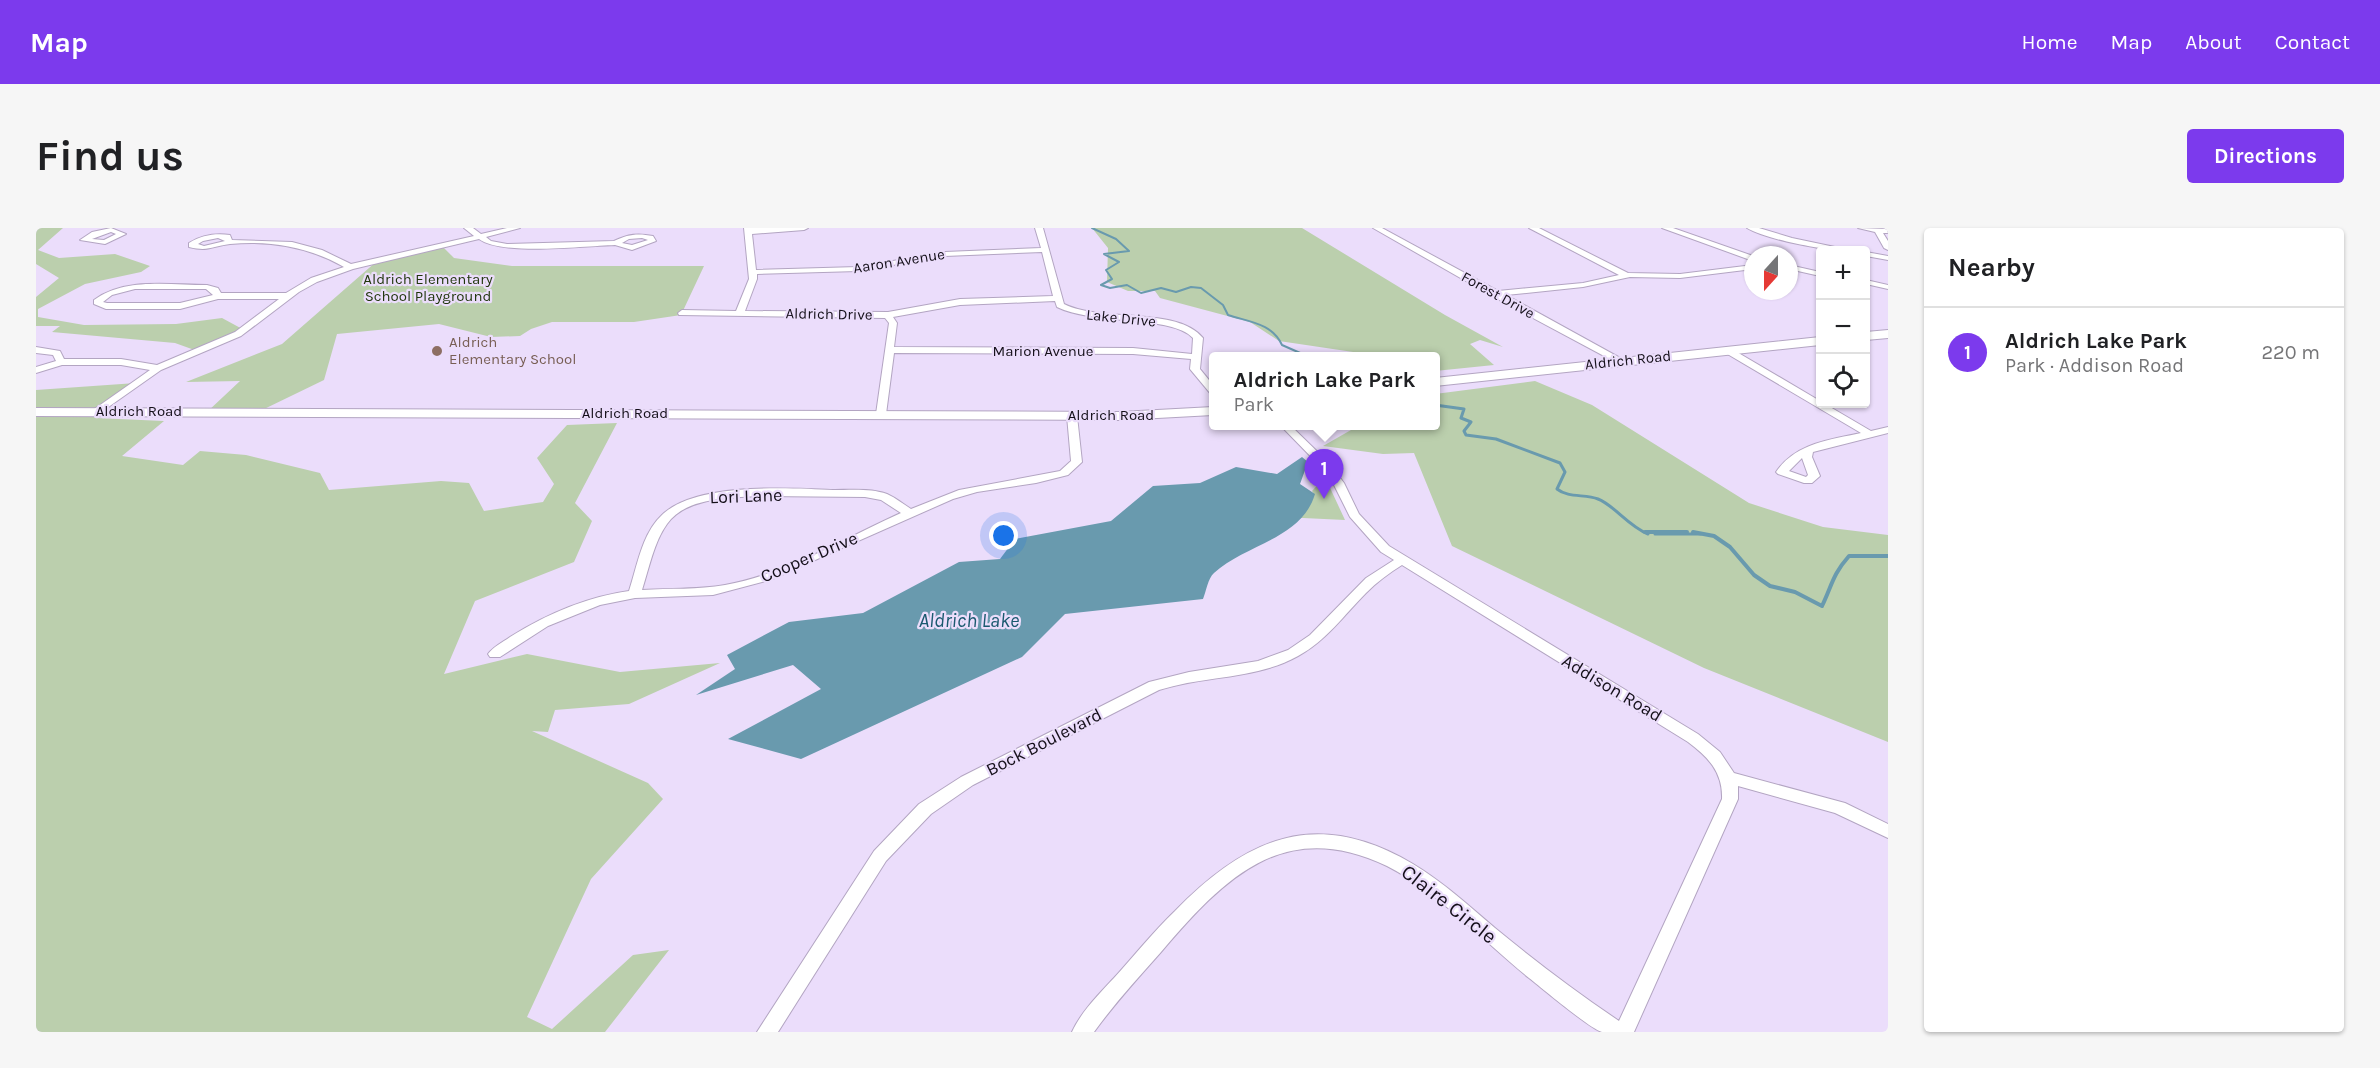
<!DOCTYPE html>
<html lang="en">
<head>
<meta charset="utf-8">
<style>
	body { margin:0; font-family:Karla,sans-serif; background:#f6f6f6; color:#202124 }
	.controls { position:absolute; right:18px; top:18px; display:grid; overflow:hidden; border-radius:6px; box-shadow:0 2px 4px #0004 }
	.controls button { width:54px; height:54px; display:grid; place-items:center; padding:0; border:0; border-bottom:2px solid #e0e0e0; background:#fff; color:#202124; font:30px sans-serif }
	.compass { position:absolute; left:1708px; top:18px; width:54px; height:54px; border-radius:50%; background:#fff; box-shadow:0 2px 4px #0004; rotate:201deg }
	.you { position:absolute; left:968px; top:308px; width:21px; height:21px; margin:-15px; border:4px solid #fff; border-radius:50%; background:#1a73e8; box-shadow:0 0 0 9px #1a73e833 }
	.badge { display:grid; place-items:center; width:39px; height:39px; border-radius:50%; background:#7c3aed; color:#fff; font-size:20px; font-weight:700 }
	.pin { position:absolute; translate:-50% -50px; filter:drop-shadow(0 2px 3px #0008) }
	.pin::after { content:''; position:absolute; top:32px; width:21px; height:18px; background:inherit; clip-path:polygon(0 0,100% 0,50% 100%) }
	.popup { position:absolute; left:1173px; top:124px; width:231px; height:78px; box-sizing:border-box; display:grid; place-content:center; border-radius:6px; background:#fff; filter:drop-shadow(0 2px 4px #0005); font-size:20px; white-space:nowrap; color:#757577 }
	.popup b { font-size:22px; color:#202124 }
	.popup::after { content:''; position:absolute; left:50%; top:100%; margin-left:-12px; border:12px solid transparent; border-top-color:#fff }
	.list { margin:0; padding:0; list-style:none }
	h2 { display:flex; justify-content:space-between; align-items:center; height:78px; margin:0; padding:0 24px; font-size:26px }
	h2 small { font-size:20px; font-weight:400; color:#757577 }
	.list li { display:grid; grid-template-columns:39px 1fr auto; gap:18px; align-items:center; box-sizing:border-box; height:90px; padding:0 24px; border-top:2px solid #e0e0e0 }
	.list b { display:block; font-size:22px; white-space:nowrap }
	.list p { margin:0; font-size:20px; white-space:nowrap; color:#757577 }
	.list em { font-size:20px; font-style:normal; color:#757577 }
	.icon { flex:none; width:33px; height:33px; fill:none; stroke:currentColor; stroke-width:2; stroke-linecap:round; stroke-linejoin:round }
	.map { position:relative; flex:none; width:1852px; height:804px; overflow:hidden; border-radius:6px }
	header { display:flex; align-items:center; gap:36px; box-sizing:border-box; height:84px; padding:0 30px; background:#7c3aed; color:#fff }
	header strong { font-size:28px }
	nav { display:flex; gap:33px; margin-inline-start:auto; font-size:21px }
	.intro { display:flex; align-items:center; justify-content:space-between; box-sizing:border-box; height:144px; padding:0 36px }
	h1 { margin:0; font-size:42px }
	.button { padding:15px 27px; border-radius:6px; background:#7c3aed; color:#fff; font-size:21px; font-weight:700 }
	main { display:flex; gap:36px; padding:0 36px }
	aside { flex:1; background:#fff; border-radius:6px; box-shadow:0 2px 4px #0004 }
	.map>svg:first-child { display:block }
	.green { fill:#bbcfad }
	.water { fill:#699aae }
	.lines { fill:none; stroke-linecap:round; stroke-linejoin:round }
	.stream-far2 { stroke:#699aae; stroke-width:2 }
	.stream-far1 { stroke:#699aae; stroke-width:3 }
	.stream { stroke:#699aae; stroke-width:4 }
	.minor-casing { stroke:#b3a5c2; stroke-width:2 }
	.secondary-casing { stroke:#b3a5c2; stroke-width:2 }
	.minor { fill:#fff; fill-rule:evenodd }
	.secondary { fill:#fff; fill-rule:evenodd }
	.education-dot { fill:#8d6e63; stroke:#ebddfb; stroke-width:2 }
	.labels { text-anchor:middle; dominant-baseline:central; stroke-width:4.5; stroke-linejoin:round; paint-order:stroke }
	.far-street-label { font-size:15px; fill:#140f19; stroke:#ebddfb }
	.far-park-label { font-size:15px; fill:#1f350b; stroke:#ebddfb }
	.far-education-label { font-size:15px; fill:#785e54; stroke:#ebddfb; text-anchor:start }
	.street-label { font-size:18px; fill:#140f19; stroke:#ebddfb }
	.water-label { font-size:20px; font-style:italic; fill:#1a596f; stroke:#ebddfb }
	.near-street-label { font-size:21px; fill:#140f19; stroke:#ebddfb }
</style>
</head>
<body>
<header>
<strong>Map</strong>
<nav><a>Home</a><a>Map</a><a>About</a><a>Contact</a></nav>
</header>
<div class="intro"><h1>Find us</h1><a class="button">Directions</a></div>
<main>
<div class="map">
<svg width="1852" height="804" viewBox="0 0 1852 804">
	<rect width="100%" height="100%" fill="#ebddfb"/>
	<g class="green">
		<path d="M0,0H27L2,22L23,30L79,26L114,38L105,44L49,56L2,81V89L48,97L140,96L186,90L210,103L164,124L139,115L16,104L24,98H0V69L23,50L0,36Z"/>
		<path d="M1056,0H1266L1409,87L1467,119L1444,112L1434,116L1458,137L1399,143V128H1344L1243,113L1214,94L1124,70L1119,63H1092L1071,54L1072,20Z"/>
		<path d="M406,18L418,30L476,38H668L645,87L598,94H516L495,101L484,108L455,109L403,96L301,106L288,152L222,184H171L204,153L150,154L246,116L341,33Z"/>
		<path d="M1499,153L1556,177L1713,275L1787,299L1852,307V514L1668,440L1416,318L1378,225L1347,226L1287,218L1315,202V198H1399V166Z"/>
		<path d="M100,155L60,190L128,193L86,228L147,237L164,223L210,227L284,245L293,262L405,253L433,255L448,283L507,274L518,256L501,230L531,197L581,195L539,275L556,293L538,334L439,373L408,446L491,426L584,444L684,435L593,476L519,482L512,504L496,503L612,555L627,571L555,651L491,789L516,801L597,727L633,722L569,804H0V162Z"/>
		<path d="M1289,249L1309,292L1246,289L1278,266L1276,263Z"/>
	</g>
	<path class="water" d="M1266,229L1272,234L1264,256L1279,266C1266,311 1208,317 1178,345C1172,350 1170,364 1167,371L1029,386L986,429L765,531L692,511L785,461L757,437L660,467L699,441L691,427L753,394L827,385L923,334L964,331L979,311L1075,293L1117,258L1164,255L1200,239L1241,246Z"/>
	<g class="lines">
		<path class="stream-far2" d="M1056,0L1080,11L1093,23L1068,26L1083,34L1070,42L1076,51L1065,57L1074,60L1091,57L1105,65L1125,60L1140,64L1155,59L1165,60L1187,77L1192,87C1213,94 1236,95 1246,117L1271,128"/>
		<g class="stream-far1">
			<path d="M1399,177L1428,181L1425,190L1435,194L1428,203L1430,207L1460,211L1524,235L1529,244L1521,261C1532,270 1549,266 1562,271C1578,277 1592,298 1612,306"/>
			<path d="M1619,306H1665"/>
		</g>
		<g class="stream">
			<path d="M1609,304H1651"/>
			<path d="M1657,304L1678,308L1694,319L1718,347L1734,358L1759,364L1786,378C1796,357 1797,346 1813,328H1852"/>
		</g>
		<defs>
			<g id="minor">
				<path d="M75,0L90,6L69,16L44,12L56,4ZM75,4L80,6L68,12L56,11Z"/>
				<path d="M428,0H437L445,6L471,0H484L450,9L455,13L471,16L578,13C592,6 602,5 617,8L620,13L596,22L579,17C548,18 466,28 443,11L317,41L281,54L263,64L205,108L125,142L61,187L57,186V182L114,142L85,137H26L0,145V139L20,133L17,127L0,125V119L24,123L28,131H85L121,137L199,104L243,71H182L144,81H70L58,76V72C89,49 134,57 171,57L182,60L185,65H250L275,50L308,39C273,19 234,12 194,16C176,18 173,24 153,19V15C166,7 179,5 194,7L196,12L256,14L286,22L315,36L438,8ZM182,10L189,13L168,18L162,16L167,13ZM606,10L612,12L596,17L586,15L593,11ZM99,61H170L177,67L144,75H71L67,74L76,67Z"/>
				<path d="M708,0H772L768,2L716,6L720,42L822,39L909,24L1005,20L999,0H1007L1028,76C1066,95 1141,78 1167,110L1164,141L1177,157V166L1174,165L1154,141L1155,131L1097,126L858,125L850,186L845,189L841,188L840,186L853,95L849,90L643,87L642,85L646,82L700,83L713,51ZM1006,24L1017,68L924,71L852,84L709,83L721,51V46L822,43L909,28ZM1019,73L1021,79C1057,97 1136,87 1157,110L1156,126L1097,120L858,119L861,95L857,89L924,77Z"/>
				<path d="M1337,0H1346L1462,63L1547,55L1583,47L1493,0H1503L1592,45L1644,46L1717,37V41L1644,50L1594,49L1547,59L1470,67L1586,131V135L1583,136L1456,68Z"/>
				<path d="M1626,0H1637L1717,28V33Z"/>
				<path d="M1711,0H1723L1756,10L1813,22C1792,24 1729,11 1711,0Z"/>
				<path d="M1822,0L1852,1V5H1847L1852,13V22L1848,20L1839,4Z"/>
				<path d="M1830,24L1852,28V32L1830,28Z"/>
				<path d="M1753,37L1784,44V48L1753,41Z"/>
				<path d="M1830,52L1852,57V61L1830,56Z"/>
				<path d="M1688,120H1694L1784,173V176H1789L1835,203L1852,199V205L1777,224L1776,229L1784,248L1776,255H1768L1742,246L1740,244C1760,215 1793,212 1825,205L1688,124ZM1766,230L1772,247L1770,249L1753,243Z"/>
				<path d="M1036,185L1041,188L1046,234L1032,247L1000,255L941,264L917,271L734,352L677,367L599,370L564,377L512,398L464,429H454L452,426C457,419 467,414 474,409C511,386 550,369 593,363C601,339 606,306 625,288C658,254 752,260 797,262C814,262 835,260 851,266C860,270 867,276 875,281L923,262L1024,243L1035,233L1031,188ZM723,268L829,269L845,272L865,285C809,310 751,346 689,357C662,362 634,360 606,362C613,340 618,314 631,296C650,269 694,270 723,268Z"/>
				<path d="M1245,198H1255L1293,235L1308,255L1323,286L1353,318L1662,506L1684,524L1698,545L1809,575L1852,596V610L1799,585L1702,558V571L1598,804C1588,804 1575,804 1566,804C1554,801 1506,760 1493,750C1451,716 1399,662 1351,638C1248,589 1189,649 1125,724C1102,750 1078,776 1058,804H1036C1045,784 1063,766 1078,750C1098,728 1117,704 1139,683C1211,609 1281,579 1377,636C1407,654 1433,678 1459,700C1499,733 1540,764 1583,793L1686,571C1687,544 1672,529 1652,514L1366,337C1353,345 1341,354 1330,365C1308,387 1290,413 1262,428C1219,452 1169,447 1123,462L937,557L895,586L850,633L742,804H721L838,623L883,576L925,549L1113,454L1153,444L1222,433L1252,422L1274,407L1330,350L1358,332L1345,324L1314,289L1297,255L1285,239Z"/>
			</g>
			<g id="secondary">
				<path d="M1852,102V110L1830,112V104Z"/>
				<path d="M1784,109V117L1399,158V150Z"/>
				<path d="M1177,179V187L1084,192L0,188V180L1084,184Z"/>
			</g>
		</defs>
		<use href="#minor" class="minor-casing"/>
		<use href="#secondary" class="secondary-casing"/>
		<use href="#minor" class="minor"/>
		<use href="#secondary" class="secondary"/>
	</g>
	<circle class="education-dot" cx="401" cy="123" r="6"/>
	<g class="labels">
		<g class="far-street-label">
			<text transform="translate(863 33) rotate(-9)">Aaron Avenue</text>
			<text transform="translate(1462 67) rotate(29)">Forest Drive</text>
			<text transform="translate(793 86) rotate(1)">Aldrich Drive</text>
			<text transform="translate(1085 90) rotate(6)">Lake Drive</text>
			<text x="1007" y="123">Marion Avenue</text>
			<text transform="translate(1592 132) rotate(-6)">Aldrich Road</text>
			<text x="103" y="183">Aldrich Road</text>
			<text x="589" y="185">Aldrich Road</text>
			<text x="1075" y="187">Aldrich Road</text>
		</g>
		<g class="far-park-label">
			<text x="392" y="51">Aldrich Elementary<tspan x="392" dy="17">School Playground</tspan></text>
		</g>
		<g class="far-education-label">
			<text x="413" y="114">Aldrich<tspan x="413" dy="17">Elementary School</tspan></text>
		</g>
		<g class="street-label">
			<text transform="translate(710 268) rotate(-2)">Lori Lane</text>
			<text transform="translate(773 329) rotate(-23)">Cooper Drive</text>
			<text transform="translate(1576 460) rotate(31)">Addison Road</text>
			<text transform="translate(1008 514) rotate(-27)">Bock Boulevard</text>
		</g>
		<g class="water-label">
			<text x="933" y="392">Aldrich Lake</text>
		</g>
		<g class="near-street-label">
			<text transform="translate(1413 676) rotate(38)">Claire Circle</text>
		</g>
	</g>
</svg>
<div class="controls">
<button>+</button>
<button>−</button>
<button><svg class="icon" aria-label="locate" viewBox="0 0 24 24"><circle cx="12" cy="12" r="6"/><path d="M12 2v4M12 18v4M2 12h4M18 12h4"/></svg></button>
</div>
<svg class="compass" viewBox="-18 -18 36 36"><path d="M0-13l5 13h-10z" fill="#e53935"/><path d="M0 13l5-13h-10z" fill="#757577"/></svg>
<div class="you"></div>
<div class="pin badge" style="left:1288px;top:271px">1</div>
<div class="popup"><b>Aldrich Lake Park</b>Park</div>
</div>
<aside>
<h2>Nearby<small></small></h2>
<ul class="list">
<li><span class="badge">1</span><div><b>Aldrich Lake Park</b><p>Park · Addison Road</p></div><em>220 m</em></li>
</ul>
</aside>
</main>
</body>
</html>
